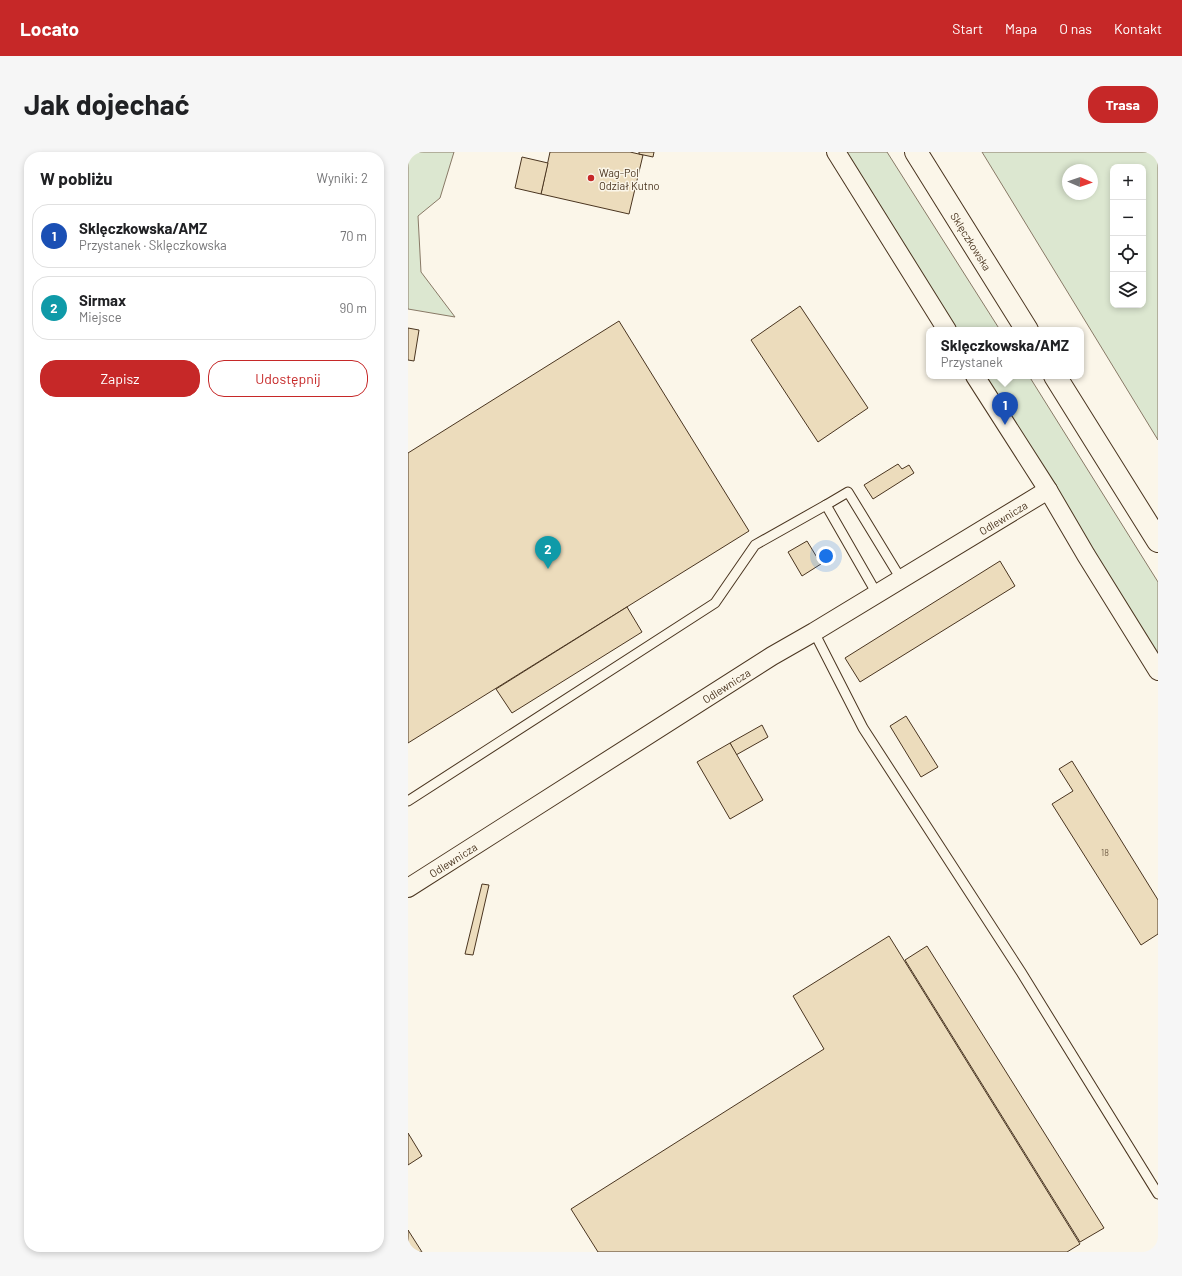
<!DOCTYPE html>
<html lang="pl">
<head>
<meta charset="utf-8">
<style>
	body { margin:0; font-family:Barlow,sans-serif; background:#f6f6f6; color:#202124 }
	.controls { position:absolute; right:12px; top:12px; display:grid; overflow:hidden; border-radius:8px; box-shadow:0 2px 6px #0003 }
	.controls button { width:36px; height:36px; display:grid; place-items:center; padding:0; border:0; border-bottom:1px solid #e0e0e0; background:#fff; color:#202124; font:20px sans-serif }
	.compass { position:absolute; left:654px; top:12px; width:36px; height:36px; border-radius:50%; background:#fff; box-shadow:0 2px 6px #0003; rotate:92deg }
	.you { position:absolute; left:418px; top:404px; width:14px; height:14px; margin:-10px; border:3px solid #fff; border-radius:50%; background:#1a73e8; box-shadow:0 0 0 6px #1a73e833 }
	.badge { display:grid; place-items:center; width:26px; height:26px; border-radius:50%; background:#c62828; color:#fff; font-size:13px; font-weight:700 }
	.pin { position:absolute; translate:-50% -33px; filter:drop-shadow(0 1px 2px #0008) }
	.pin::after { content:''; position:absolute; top:21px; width:14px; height:12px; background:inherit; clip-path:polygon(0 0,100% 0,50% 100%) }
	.popup { position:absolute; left:518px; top:175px; width:158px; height:52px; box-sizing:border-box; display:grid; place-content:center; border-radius:8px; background:#fff; filter:drop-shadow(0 1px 3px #0005); font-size:13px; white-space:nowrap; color:#757577 }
	.popup b { font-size:15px; color:#202124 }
	.popup::after { content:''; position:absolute; left:50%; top:100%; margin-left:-8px; border:8px solid transparent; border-top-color:#fff }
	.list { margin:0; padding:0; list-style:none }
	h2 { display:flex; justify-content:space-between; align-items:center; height:52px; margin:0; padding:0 16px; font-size:17px }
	h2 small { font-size:13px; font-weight:400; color:#757577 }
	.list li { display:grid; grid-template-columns:26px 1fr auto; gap:12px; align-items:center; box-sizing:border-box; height:64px; margin:0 8px 8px; padding:0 8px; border:1px solid #e0e0e0; border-radius:16px }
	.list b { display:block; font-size:15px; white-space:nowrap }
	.list p { margin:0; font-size:13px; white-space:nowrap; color:#757577 }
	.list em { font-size:13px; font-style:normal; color:#757577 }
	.actions { display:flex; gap:8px; padding:12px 16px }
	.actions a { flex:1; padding:9px 0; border:1px solid #c62828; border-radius:16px; text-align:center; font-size:14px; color:#c62828 }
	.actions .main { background:#c62828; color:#fff }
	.icon { flex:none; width:22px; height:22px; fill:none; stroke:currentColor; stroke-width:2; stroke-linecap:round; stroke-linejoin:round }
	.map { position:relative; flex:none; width:750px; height:1100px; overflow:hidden; border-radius:16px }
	header { display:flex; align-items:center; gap:24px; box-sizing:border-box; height:56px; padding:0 20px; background:#c62828; color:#fff }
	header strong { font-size:19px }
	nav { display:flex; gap:22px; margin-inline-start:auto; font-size:14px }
	.intro { display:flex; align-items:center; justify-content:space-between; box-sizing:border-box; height:96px; padding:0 24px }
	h1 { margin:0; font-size:28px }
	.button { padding:10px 18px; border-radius:16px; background:#c62828; color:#fff; font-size:14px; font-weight:700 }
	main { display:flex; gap:24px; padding:0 24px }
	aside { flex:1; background:#fff; border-radius:16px; box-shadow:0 2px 6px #0003 }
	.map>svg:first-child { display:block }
	.green { fill:#dce7d0; stroke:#887966; fill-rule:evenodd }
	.building { fill:#ecdcbc; stroke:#4a3520 }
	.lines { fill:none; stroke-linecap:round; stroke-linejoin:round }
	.service-casing { stroke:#4a3520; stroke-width:11 }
	.minor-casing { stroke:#4a3520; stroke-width:20 }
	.primary-casing { stroke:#4a3520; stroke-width:24 }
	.service { stroke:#fbf6e9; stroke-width:9 }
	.minor { stroke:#fbf6e9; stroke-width:18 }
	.primary { stroke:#fbf6e9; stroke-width:22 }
	.poi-dot { fill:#c62828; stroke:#fbf6e9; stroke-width:1.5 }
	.labels { text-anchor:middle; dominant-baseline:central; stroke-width:3; stroke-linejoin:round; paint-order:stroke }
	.number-label { font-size:9px; fill:#725f47 }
	.poi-label { font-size:11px; fill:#4a3520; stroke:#fbf6e9; text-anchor:start }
	.street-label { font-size:11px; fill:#4a3520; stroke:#fbf6e9 }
</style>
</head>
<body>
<header>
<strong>Locato</strong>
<nav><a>Start</a><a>Mapa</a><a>O nas</a><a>Kontakt</a></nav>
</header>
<div class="intro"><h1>Jak dojechać</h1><a class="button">Trasa</a></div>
<main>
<aside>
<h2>W pobliżu<small>Wyniki: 2</small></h2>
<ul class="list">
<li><span class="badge" style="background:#1a4fb4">1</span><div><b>Sklęczkowska/AMZ</b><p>Przystanek · Sklęczkowska</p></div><em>70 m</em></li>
<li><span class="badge" style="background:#0f9aa8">2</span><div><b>Sirmax</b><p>Miejsce</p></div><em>90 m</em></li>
</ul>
<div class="actions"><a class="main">Zapisz</a><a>Udostępnij</a></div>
</aside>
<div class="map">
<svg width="750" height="1100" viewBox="0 0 750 1100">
	<rect width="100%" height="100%" fill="#fbf6e9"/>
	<g class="green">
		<path d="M0,0H46L32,46L10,64L13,120L47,165L0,157Z"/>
		<path d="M437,0H479L592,178H546Z"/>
		<path d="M574,0H750V288ZM705,15H735V153H705ZM660,18H684V42H660Z"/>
		<path d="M575,224H621L750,430V506Z"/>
	</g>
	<g class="building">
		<path d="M142,0H222L235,3L221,62L133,42Z"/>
		<path d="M231,0H246L245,5L231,2Z"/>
		<path d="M114,5L140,11L133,42L107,36Z"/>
		<path d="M392,154L460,256L410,290L343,188Z"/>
		<path d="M211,169L341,379L0,591V301Z"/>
		<path d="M0,176L11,178L6,209L0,208Z"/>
		<path d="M490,312L494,317L501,313L506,321L465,347L456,333Z"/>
		<path d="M399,389L413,412L394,424L380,400Z"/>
		<path d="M592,409L607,434L452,530L437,506Z"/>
		<path d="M219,455L234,480L104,561L88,537Z"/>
		<path d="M498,564L530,615L513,625L482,574Z"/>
		<path d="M354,573L360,585L328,603L322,591Z"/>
		<path d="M322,591L355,648L322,667L289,610Z"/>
		<path d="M664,609L750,748V782L733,793L644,652L665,639L651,617Z"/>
		<path d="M74,732L81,733L65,803L57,802Z"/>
		<path d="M481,784L672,1092L659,1100H190L163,1057L416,897L385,844Z"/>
		<path d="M519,794L696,1076L672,1090L497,808Z"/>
		<path d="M0,981L14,1004L0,1013Z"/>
		<path d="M0,1078L14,1100H0Z"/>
	</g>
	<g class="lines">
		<defs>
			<g id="service">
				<path d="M418,353L440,340L493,427"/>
				<path d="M406,480L455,576L613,820L750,1042"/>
				<path d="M0,649L307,451L347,393L418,353L469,442"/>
			</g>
			<g id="minor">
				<path d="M428,0L539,178"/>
				<path d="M567,224L640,338L678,403L750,519"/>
				<path id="s1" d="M0,736L364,504L406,480L640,338"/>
			</g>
			<g id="primary">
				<path id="s2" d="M508,0L619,178"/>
				<path d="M647,224L750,389"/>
			</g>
		</defs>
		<use href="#service" class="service-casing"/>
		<use href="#minor" class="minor-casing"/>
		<use href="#primary" class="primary-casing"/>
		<use href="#service" class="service"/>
		<use href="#minor" class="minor"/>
		<use href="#primary" class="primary"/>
	</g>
	<circle class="poi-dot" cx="183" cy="26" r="4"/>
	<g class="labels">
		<g class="number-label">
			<text x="697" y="700">18</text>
		</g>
		<g class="poi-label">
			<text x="191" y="20">Wag-Pol<tspan x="191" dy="13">Odział Kutno</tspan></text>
		</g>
		<g class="street-label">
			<text stroke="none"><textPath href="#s2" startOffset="105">Sklęczkowska</textPath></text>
			<text stroke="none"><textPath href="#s1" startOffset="701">Odlewnicza</textPath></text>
			<text stroke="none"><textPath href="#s1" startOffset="377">Odlewnicza</textPath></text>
			<text stroke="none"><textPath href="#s1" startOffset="53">Odlewnicza</textPath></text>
		</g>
	</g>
</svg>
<div class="controls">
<button>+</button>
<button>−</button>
<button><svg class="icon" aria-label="locate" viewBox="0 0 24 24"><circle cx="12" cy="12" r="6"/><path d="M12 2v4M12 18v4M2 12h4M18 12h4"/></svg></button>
<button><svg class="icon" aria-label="layers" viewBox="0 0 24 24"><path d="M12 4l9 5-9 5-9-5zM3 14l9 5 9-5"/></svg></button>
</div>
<svg class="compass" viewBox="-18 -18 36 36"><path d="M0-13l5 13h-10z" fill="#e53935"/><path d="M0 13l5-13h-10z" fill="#757577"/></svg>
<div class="you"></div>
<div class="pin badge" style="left:597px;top:273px;background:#1a4fb4">1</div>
<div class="popup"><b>Sklęczkowska/AMZ</b>Przystanek</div>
<div class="pin badge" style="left:140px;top:417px;background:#0f9aa8">2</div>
</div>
</main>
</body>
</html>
